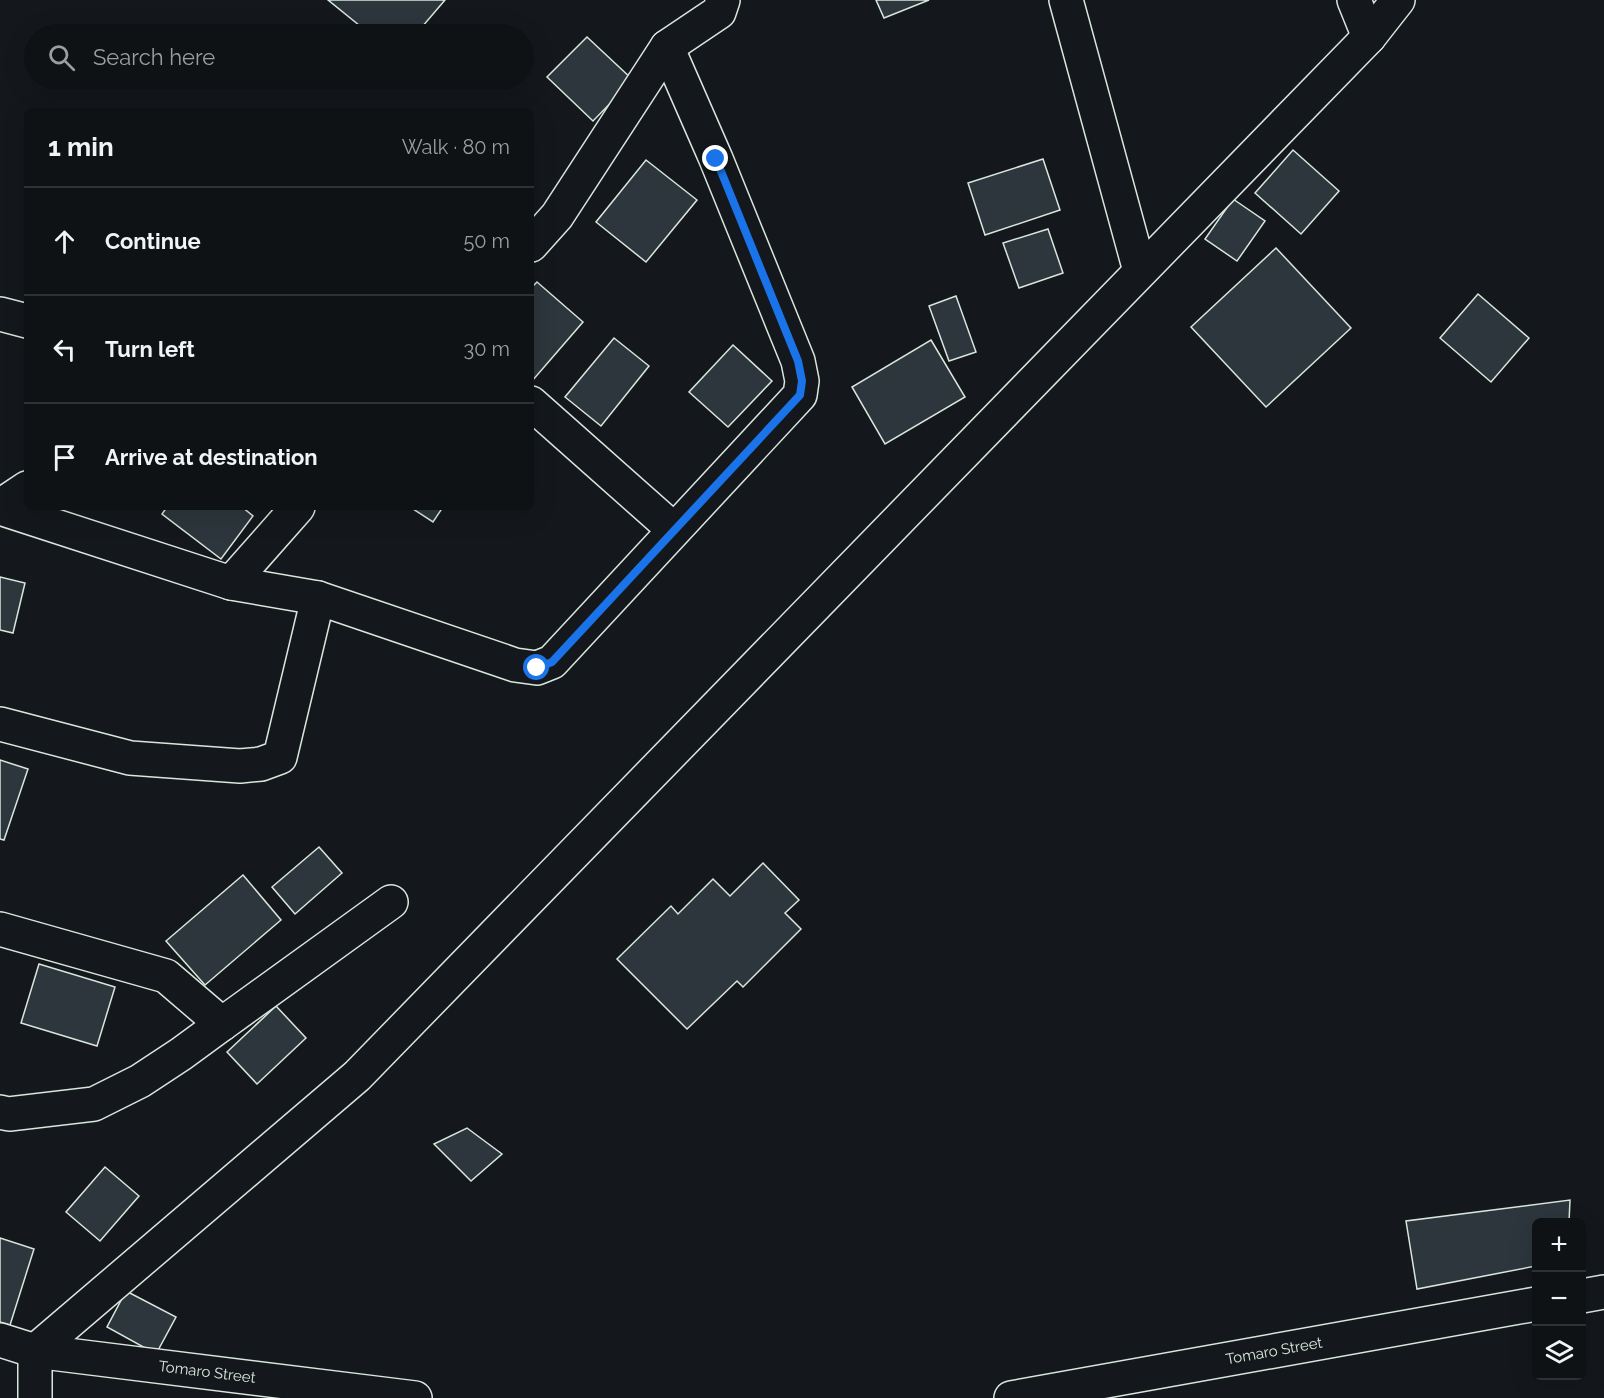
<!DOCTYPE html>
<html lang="en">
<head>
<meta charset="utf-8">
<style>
	body { margin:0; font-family:Raleway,sans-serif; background:#181b1e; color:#f1f3f6 }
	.controls { position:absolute; right:18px; bottom:18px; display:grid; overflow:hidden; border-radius:9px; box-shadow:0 6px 24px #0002 }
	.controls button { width:54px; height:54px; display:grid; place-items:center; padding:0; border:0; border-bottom:2px solid #2f3234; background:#0f1215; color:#f1f3f6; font:30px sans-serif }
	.stop { position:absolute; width:18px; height:18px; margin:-14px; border:4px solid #1a73e8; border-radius:50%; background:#fff }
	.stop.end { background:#1a73e8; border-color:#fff; box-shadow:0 2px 6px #0008 }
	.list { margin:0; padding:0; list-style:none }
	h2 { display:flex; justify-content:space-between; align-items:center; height:78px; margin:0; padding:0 24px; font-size:26px }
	h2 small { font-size:20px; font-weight:400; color:#9b9ea0 }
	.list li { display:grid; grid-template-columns:39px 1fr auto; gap:18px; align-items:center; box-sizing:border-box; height:108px; padding:0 24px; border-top:2px solid #2f3234 }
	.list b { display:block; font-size:22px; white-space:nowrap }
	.list em { font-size:20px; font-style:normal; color:#9b9ea0 }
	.icon { flex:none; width:33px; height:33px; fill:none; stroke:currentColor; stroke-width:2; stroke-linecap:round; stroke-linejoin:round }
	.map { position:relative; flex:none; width:1604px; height:1398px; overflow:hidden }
	.search { position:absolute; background:#0f1215; box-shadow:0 6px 24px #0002; left:24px; top:24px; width:510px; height:66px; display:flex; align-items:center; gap:15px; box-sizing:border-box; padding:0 21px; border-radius:33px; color:#9b9ea0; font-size:22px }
	.panel { position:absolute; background:#0f1215; box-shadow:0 6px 24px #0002; left:24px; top:108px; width:510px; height:402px; border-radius:9px }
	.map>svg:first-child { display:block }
	.building { fill:#2c363c; stroke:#d8e6dc; stroke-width:1.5 }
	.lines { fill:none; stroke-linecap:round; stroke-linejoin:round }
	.minor-casing { stroke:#d8e6dc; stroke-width:36 }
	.tertiary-casing { stroke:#d8e6dc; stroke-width:36 }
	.minor { stroke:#14181c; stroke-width:33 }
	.tertiary { stroke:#14181c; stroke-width:33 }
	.route { stroke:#1a73e8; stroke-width:8 }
	.labels { text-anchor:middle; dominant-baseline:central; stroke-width:4.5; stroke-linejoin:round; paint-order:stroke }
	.street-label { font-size:15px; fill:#d8e6dc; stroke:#14181c }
</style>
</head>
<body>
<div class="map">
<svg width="1604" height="1398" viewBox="0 0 1604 1398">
	<rect width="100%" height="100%" fill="#14181c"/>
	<g class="building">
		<path d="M328,0H445L416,34H370Z"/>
		<path d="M876,0H929L884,18Z"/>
		<path d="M587,37L633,80L593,121L547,77Z"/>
		<path d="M1293,150L1339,191L1301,234L1255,193Z"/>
		<path d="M1043,159L1060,210L985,235L968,183Z"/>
		<path d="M646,160L697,200L646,262L596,222Z"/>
		<path d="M1233,199L1265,221L1237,261L1205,239Z"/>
		<path d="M1048,229L1063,273L1019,288L1003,243Z"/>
		<path d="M1276,248L1351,328L1266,407L1191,327Z"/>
		<path d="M537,282L583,322L532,381L531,288Z"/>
		<path d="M1478,294L1529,338L1491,382L1440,338Z"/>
		<path d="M956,296L976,352L949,361L929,306Z"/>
		<path d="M614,338L649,366L601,426L565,397Z"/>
		<path d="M931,340L965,397L885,444L852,387Z"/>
		<path d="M733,345L772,381L728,427L689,392Z"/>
		<path d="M167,507H242L253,516L221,559L162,514Z"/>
		<path d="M410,507H443L433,522Z"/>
		<path d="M0,577L25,583L13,633L0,630Z"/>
		<path d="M0,760L28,769L4,840L0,839Z"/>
		<path d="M319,847L342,873L295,914L272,887Z"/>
		<path d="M763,863L799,900L785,913L801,929L743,987L737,981L687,1029L617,959L671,906L678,914L713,879L730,896Z"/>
		<path d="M243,875L281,920L205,985L166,941Z"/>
		<path d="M39,964L115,987L97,1046L21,1023Z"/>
		<path d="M276,1006L306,1038L257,1084L227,1052Z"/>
		<path d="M467,1128L502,1154L471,1181L434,1144Z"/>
		<path d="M105,1167L139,1196L100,1241L66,1212Z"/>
		<path d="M1570,1200L1569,1222H1536V1266L1417,1289L1406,1221Z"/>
		<path d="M0,1238L34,1249L10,1325L0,1322Z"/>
		<path d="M126,1291L176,1317L156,1354L107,1327Z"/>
	</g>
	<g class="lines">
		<defs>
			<g id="minor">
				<path d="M1066,0L1140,271"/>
				<path d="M1354,0L1369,37"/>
				<path d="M531,245L557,216L667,47L719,12L723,0"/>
				<path d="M0,314L27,321"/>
				<path d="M531,403L673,529"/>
				<path d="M0,506L27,488"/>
				<path d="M0,508L231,583L318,598L515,665L537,668L552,662L800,395L802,381L798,361L716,159L667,47"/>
				<path d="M231,583L298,507"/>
				<path d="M0,724L130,758L240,766L261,764L280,757L318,598"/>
				<path d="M0,929L166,976L222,1024L391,902"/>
				<path d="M0,1112L9,1114L94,1104L140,1081L181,1054L222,1024"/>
				<path d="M35,1398V1351L357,1076L1369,37L1398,0"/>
			</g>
			<g id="tertiary">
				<path d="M1582,1296L1604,1292"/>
				<path d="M0,1340L35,1351L415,1398"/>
				<path d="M1011,1398L1536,1304"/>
			</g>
		</defs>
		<use href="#minor" class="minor-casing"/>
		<use href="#tertiary" class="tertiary-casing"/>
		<use href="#minor" class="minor"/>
		<use href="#tertiary" class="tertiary"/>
	</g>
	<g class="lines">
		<path class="route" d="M537,668L552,662L800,395L802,381L798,361L716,159"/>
	</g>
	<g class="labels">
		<g class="street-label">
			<text transform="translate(1274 1351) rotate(-10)">Tomaro Street</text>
			<text transform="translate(207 1372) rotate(7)">Tomaro Street</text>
		</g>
	</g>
</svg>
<div class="controls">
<button>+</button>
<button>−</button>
<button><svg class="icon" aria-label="layers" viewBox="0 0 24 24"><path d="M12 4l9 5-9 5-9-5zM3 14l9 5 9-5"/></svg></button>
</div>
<div class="stop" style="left:537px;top:668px"></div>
<div class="stop end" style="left:716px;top:159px"></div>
<div class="search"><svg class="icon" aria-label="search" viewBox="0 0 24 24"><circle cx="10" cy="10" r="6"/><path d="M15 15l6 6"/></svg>Search here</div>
<section class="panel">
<h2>1 min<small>Walk · 80 m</small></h2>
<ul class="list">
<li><svg class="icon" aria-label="ahead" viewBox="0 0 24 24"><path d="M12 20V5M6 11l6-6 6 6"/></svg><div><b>Continue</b></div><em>50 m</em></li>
<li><svg class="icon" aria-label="left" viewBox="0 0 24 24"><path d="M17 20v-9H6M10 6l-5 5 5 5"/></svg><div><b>Turn left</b></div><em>30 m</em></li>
<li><svg class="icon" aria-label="arrive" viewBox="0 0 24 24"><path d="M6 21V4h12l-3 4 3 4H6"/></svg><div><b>Arrive at destination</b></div></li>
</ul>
</section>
</div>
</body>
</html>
